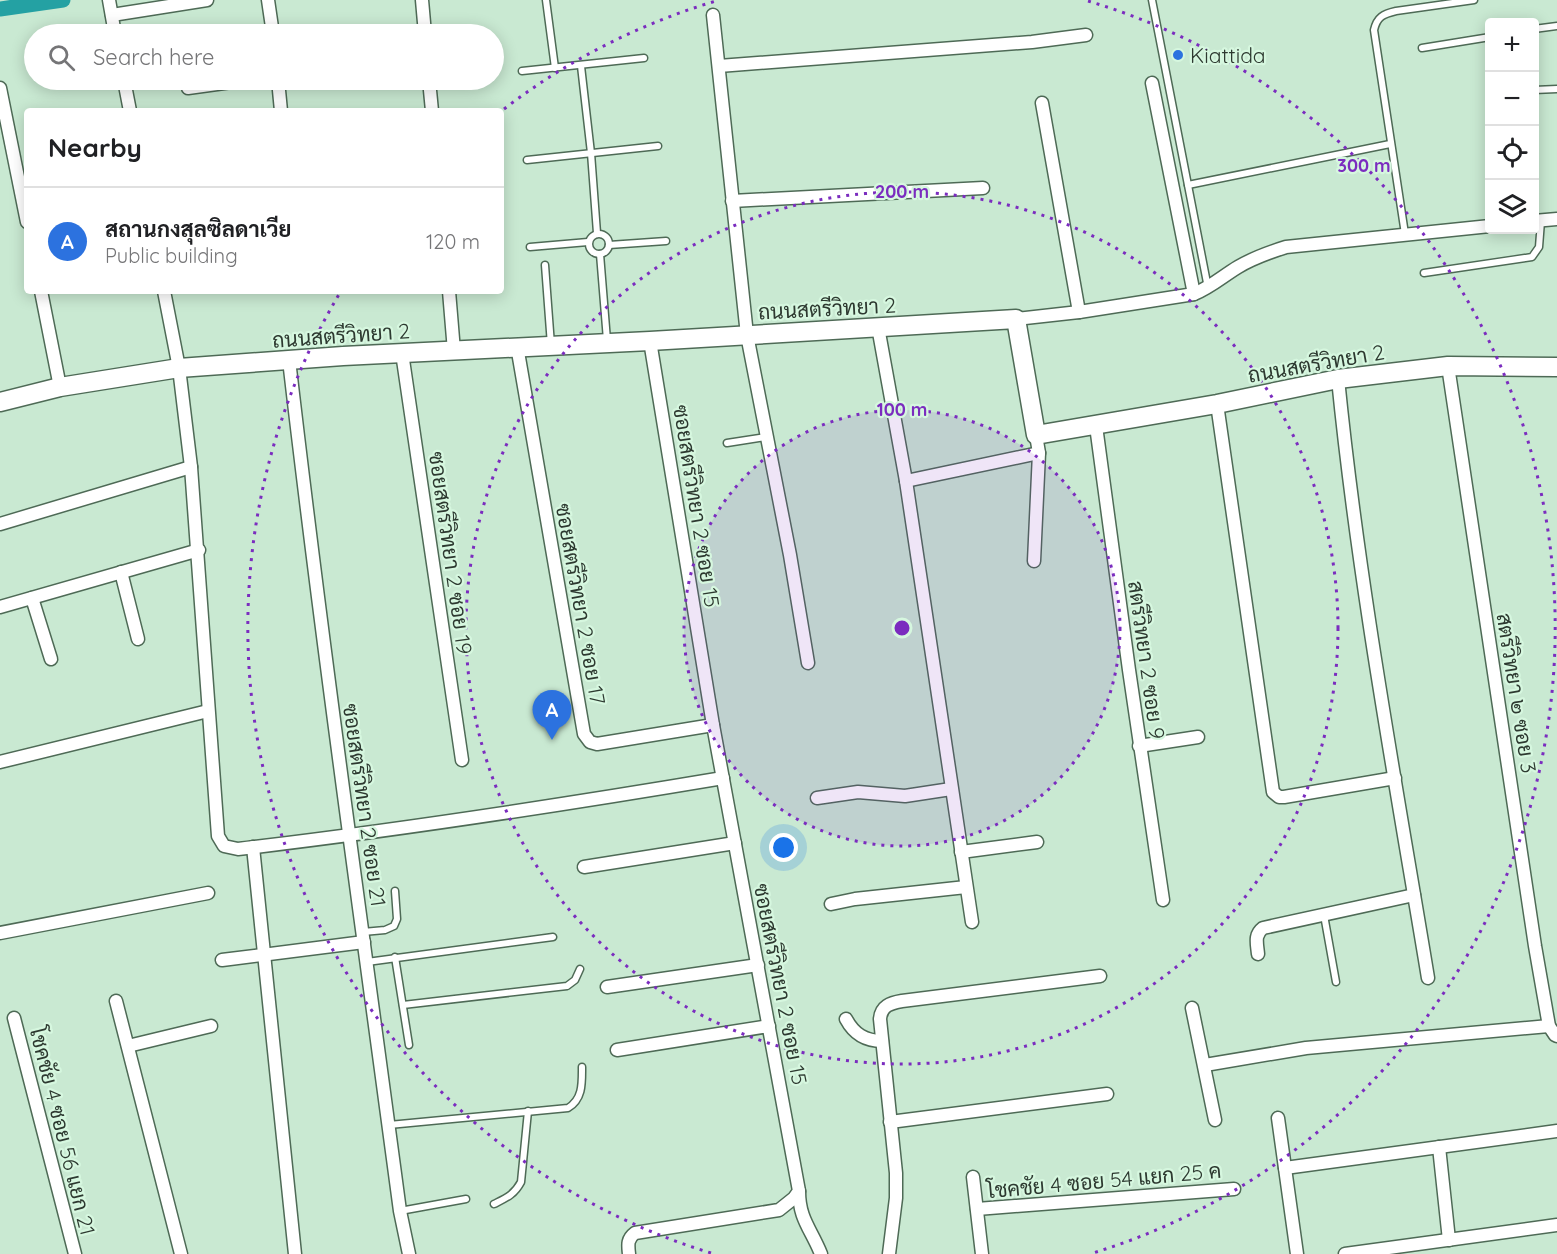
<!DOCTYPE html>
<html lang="en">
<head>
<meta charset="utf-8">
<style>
	body { margin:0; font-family:Quicksand,Sarabun,sans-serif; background:#f6f6f6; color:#202124 }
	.controls { position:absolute; right:18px; top:18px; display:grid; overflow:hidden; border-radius:6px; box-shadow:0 3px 15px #0003 }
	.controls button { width:54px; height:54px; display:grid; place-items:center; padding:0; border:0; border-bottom:2px solid #e0e0e0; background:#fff; color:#202124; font:30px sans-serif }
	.you { position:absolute; left:784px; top:848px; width:21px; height:21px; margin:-15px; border:4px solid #fff; border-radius:50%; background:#1a73e8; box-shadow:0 0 0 9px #1a73e833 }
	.badge { display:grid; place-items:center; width:39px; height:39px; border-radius:50%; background:#2c72df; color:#fff; font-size:20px; font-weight:700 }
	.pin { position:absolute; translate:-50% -50px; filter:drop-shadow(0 2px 3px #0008) }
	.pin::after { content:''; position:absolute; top:32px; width:21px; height:18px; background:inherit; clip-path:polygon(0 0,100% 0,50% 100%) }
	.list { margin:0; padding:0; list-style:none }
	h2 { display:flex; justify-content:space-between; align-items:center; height:78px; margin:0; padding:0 24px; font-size:26px }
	h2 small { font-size:20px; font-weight:400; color:#757577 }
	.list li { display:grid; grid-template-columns:39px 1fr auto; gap:18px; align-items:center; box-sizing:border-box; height:108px; padding:0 24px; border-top:2px solid #e0e0e0 }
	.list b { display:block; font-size:22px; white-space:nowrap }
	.list p { margin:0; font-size:20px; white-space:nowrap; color:#757577 }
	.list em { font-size:20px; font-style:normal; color:#757577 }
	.icon { flex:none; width:33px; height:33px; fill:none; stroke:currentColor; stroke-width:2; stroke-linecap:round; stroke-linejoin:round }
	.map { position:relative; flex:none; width:1557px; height:1254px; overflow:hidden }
	.search { position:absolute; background:#fff; box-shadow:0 3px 15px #0003; left:24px; top:24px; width:480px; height:66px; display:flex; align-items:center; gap:15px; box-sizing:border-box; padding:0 21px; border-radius:33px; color:#757577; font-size:22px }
	.panel { position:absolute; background:#fff; box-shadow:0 3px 15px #0003; left:24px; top:108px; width:480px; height:186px; border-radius:6px }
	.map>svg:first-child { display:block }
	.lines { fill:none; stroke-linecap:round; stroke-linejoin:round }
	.canal { stroke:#24a1a3; stroke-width:15 }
	.lane-casing { stroke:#4e6a56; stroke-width:9 }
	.street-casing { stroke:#4e6a56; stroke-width:15 }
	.secondary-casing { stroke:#4e6a56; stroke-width:21 }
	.lane { stroke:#fff; stroke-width:6 }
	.street { stroke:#fff; stroke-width:12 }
	.secondary { stroke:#fff; stroke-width:18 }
	.ring { fill:none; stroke:#7b2cbf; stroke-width:3; stroke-dasharray:3 6 }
	.poi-dot { fill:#2c72df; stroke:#d6f7df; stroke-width:2 }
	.labels { text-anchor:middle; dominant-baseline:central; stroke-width:4.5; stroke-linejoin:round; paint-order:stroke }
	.poi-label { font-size:21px; fill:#2d3930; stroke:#d6f7df; text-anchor:start }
	.street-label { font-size:21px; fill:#2d3930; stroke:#d6f7df }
	.centre { fill:#7b2cbf; stroke:#d6f7df; stroke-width:3 }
	.ring-label { font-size:18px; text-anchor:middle; font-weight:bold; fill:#7b2cbf; stroke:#d6f7df; stroke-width:4.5; stroke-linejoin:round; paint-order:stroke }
</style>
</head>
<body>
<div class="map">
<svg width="1557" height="1254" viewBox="0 0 1557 1254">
	<rect width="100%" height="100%" fill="#c9e9d2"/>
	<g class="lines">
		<path class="canal" d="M0,9L63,0"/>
		<defs>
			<g id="lane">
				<path d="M546,0L555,68"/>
				<path d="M1152,0L1208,288"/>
				<path d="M1534,29L1557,26"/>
				<path d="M1422,48L1490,37"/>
				<path d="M581,66L591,153L597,233"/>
				<path d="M522,71L644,58"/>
				<path d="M1534,90L1557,89"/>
				<path d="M527,160L658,146"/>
				<path d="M1188,185L1390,144"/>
				<circle cx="599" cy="244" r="10"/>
				<path d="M1405,234L1374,30C1377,17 1383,14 1396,11L1474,0"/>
				<path d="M609,245L666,241"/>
				<path d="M530,247L588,242"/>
				<path d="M600,254L607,340"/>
				<path d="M545,265L551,345"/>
				<path d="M1424,273L1532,257L1539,247L1541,221"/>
				<path d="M727,443L766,437"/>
				<path d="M1324,915L1336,982"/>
				<path d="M363,932L385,930L394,926L397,919L395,891"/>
				<path d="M395,957L409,1045"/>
				<path d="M367,962L553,937"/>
				<path d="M403,1005L567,986L575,980L580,969"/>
				<path d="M389,1125L568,1108C583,1099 582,1083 582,1067"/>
				<path d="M494,1204C506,1198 514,1195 521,1182L528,1111"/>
				<path d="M400,1211L466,1199"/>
			</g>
			<g id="street">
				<path d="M109,0L115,34"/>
				<path d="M268,0L273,34"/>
				<path d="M422,0L425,34"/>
				<path d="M112,15L207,0"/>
				<path d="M713,15L747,335L790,555L808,663"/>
				<path d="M719,66L1032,42L1086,35"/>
				<path d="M124,80L130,111"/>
				<path d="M278,80L281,111"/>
				<path d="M429,80L432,111"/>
				<path d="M1152,83L1194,294"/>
				<path d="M0,88L27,222"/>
				<path d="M188,88L246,80"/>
				<path d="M1042,103L1079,312"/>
				<path d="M732,201L983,188"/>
				<path d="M1534,221L1557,219"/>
				<path d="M41,291L60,387"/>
				<path d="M164,291L179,368L191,467L218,836L224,846L238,849C400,830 562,805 723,778"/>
				<path d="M449,291L454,351"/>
				<path d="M1016,319L1079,312L1194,294C1211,287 1223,276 1238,267C1253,258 1270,252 1286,247L1490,226"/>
				<path d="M878,327L906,481L972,922"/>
				<path d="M517,346L584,734L590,742L597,744L713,725"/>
				<path d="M402,353L462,760"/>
				<path d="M289,360C322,644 362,927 400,1211L409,1254"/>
				<path d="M1448,366L1535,946L1549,1026L1555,1035L1557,1036"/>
				<path d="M1338,379C1358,579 1395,779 1428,978"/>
				<path d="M1217,404L1273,792L1279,797H1284L1395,778"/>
				<path d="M1096,426L1129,670L1163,900"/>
				<path d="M906,481L1039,453"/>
				<path d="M0,524L191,467"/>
				<path d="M1034,561L1039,453L1036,435"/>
				<path d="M121,572L138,639"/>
				<path d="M32,598L51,659"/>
				<path d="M0,607L199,550"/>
				<path d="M1139,746L1198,737"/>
				<path d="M0,762L208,711"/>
				<path d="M817,798L858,792L905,796L951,789"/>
				<path d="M253,847L295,1254"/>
				<path d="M961,852L1037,842"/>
				<path d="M584,867L735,843"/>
				<path d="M831,904L855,899L966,887"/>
				<path d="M0,933L208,893"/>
				<path d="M1258,954C1257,943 1254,935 1263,928L1414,895"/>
				<path d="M222,960L364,942"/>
				<path d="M607,987L758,965"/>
				<path d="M116,1001L181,1254"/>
				<path d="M1192,1008L1215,1120"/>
				<path d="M14,1018L75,1254"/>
				<path d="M846,1019C854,1034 865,1041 882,1041"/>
				<path d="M128,1046L211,1026"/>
				<path d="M617,1050L769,1026"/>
				<path d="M1205,1065L1306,1048L1549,1026"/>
				<path d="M1278,1118L1297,1254"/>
				<path d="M890,1122L1107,1094"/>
				<path d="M1439,1147L1449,1240"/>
				<path d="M1285,1168L1557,1131"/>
				<path d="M973,1177L982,1254"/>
				<path d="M799,1191C799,1219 811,1229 821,1254"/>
				<path d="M977,1209L1234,1189"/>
				<path d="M629,1254C628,1245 627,1239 635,1233L779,1210L794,1198L799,1191L713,725L650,341"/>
				<path d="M889,1254L896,1198V1173L880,1019C881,1006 890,1003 902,1001L1100,976"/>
				<path d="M1345,1254L1557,1225"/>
			</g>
			<path id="secondary" d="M0,402L60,387L179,368L343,356L650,341L1016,319L1036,435L1217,404L1338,379L1448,366L1557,367"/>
		</defs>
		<use href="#lane" class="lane-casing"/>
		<use href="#street" class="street-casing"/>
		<use href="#secondary" class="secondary-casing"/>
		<use href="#lane" class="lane"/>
		<use href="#street" class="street"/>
		<use href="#secondary" class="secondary"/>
	</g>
	<circle cx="902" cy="628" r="218" fill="#7b2cbf" fill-opacity=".12"/>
	<g class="ring">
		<circle cx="902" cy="628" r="218"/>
		<circle cx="902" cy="628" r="436"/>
		<path d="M711 1253A654 654 0 0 1 341 291M504 109A654 654 0 0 1 716 1M1088 1A654 654 0 0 1 1093 1253"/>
	</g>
	<circle class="poi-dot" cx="1178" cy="55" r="6"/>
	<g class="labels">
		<g class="poi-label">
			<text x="1190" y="55">Kiattida</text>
		</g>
		<g class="street-label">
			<text transform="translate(827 308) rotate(-3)">ถนนสตรีวิทยา 2</text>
			<text transform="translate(341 335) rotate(-4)">ถนนสตรีวิทยา 2</text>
			<text transform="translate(1316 363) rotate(-10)">ถนนสตรีวิทยา 2</text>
			<text transform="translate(697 506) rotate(81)">ซอยสตรีวิทยา 2 ซอย 15</text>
			<text transform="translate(451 553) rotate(82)">ซอยสตรีวิทยา 2 ซอย 19</text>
			<text transform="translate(581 604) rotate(80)">ซอยสตรีวิทยา 2 ซอย 17</text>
			<text transform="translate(1147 660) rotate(82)">สตรีวิทยา 2 ซอย 9</text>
			<text transform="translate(1517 693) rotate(81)">สตรีวิทยา ๒ ซอย 3</text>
			<text transform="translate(365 805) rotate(82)">ซอยสตรีวิทยา 2 ซอย 21</text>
			<text transform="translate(781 984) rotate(79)">ซอยสตรีวิทยา 2 ซอย 15</text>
			<text transform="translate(63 1131) rotate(76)">โชคชัย 4 ซอย 56 แยก 21</text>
			<text transform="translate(1104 1180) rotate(-5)">โชคชัย 4 ซอย 54 แยก 25 ค</text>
		</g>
	</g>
	<circle cx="902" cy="628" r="9" class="centre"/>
	<g class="ring-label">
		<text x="1364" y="172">300 m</text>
		<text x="902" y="198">200 m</text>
		<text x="902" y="416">100 m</text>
	</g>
</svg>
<div class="controls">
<button>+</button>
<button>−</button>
<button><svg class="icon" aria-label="locate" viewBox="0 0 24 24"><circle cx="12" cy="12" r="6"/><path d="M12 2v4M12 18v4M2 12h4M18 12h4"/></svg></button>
<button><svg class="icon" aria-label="layers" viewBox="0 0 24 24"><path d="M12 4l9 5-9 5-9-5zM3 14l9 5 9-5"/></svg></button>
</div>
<div class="you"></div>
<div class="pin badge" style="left:552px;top:740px">A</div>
<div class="search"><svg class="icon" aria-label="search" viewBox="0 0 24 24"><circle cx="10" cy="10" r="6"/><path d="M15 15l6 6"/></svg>Search here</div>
<section class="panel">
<h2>Nearby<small></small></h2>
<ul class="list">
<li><span class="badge">A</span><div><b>สถานกงสุลซิลดาเวีย</b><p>Public building</p></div><em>120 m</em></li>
</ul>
</section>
</div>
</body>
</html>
